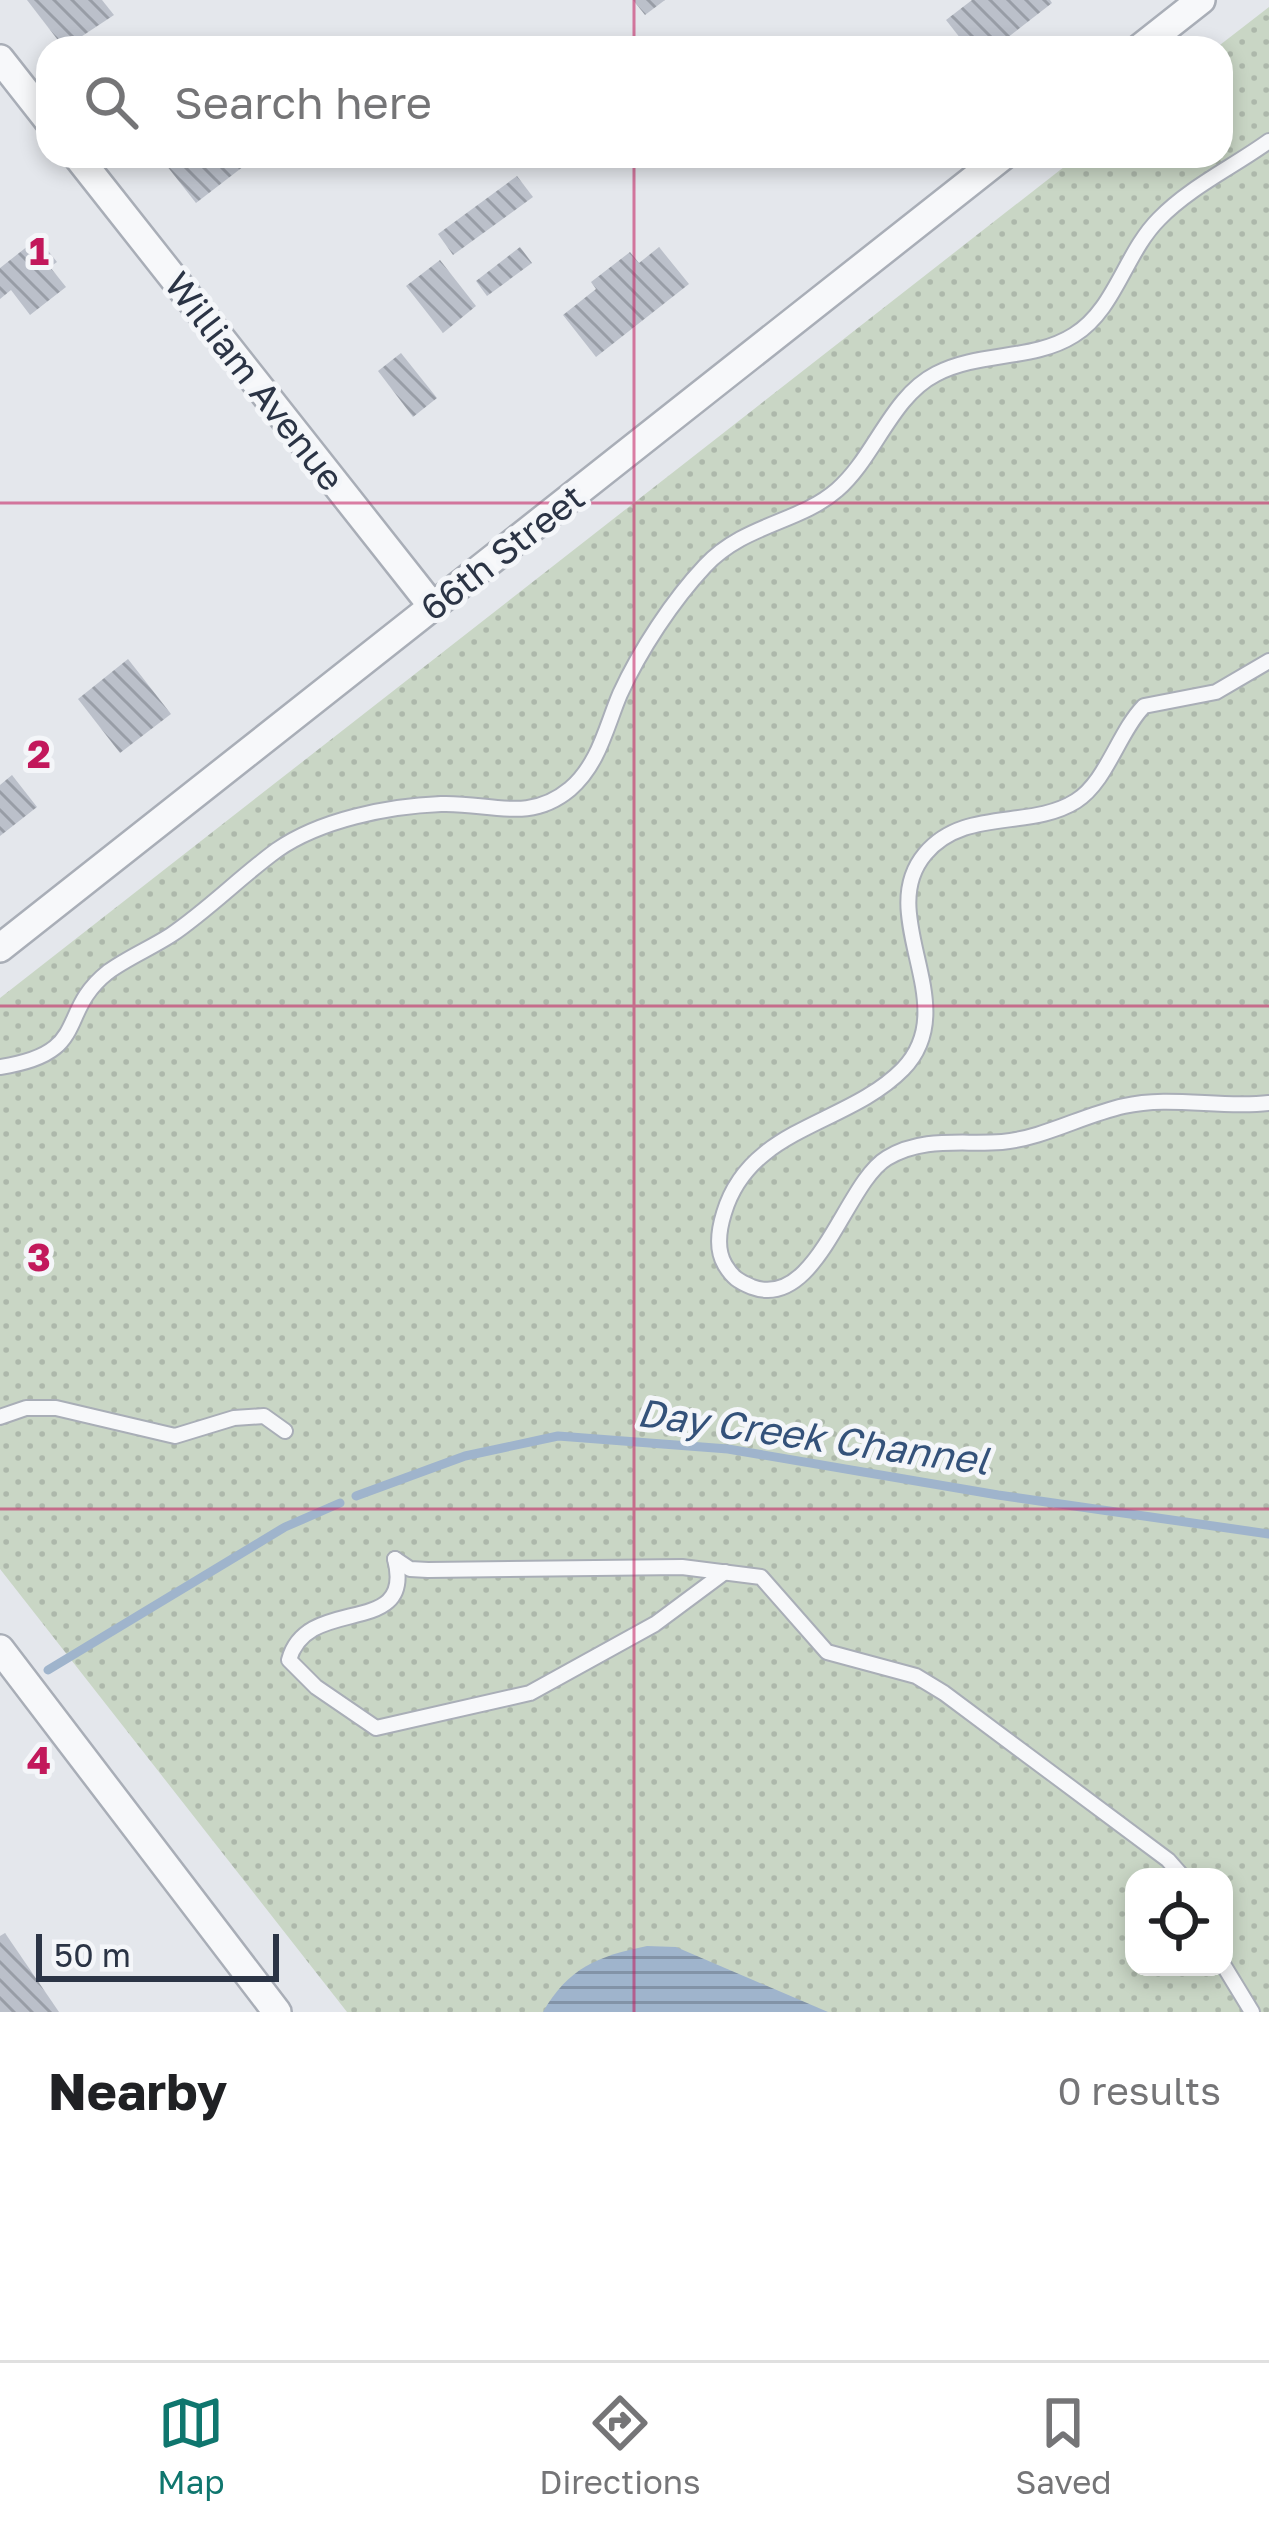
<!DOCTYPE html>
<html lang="en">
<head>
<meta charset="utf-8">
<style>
	body { margin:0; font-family:"Golos Text",sans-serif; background:#f6f6f6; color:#202124 }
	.controls { position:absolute; right:36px; bottom:36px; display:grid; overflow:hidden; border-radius:24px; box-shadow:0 6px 18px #0003 }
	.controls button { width:108px; height:108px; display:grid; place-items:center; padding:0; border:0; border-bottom:3px solid #e0e0e0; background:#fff; color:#202124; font:60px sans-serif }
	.scale { position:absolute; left:36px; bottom:30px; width:243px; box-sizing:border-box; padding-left:12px; border:6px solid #2b3445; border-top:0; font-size:33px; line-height:42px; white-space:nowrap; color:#2b3445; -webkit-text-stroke:9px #f4f6f9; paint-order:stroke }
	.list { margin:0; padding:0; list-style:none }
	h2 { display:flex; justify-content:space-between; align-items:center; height:156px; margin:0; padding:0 48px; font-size:51px }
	h2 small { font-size:39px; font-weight:400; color:#757577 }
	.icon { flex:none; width:66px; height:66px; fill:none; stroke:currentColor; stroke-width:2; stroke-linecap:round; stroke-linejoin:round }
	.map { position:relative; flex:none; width:1269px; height:2012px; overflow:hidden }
	.search { position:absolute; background:#fff; box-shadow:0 6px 18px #0003; left:36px; right:36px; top:36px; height:132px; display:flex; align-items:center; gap:30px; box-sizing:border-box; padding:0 42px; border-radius:36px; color:#757577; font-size:45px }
	.sheet { height:348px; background:#fff }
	nav { display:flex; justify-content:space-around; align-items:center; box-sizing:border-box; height:168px; border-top:3px solid #e0e0e0; background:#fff; font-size:33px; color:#757577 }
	nav a { display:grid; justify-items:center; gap:6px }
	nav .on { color:#0f766e }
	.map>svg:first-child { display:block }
	.green { fill:url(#green-dots); fill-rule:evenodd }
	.water { fill:url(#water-rules) }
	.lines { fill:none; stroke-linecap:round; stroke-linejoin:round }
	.stream { stroke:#9fb4cc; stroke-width:9 }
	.building { fill:url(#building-back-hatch) }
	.service-casing { stroke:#a9aeb7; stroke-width:18 }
	.minor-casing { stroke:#a9aeb7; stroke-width:32 }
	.service { stroke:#f7f8fa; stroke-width:14 }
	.minor { stroke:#f7f8fa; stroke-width:27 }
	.grid { fill:none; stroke:#c2185b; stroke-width:3; stroke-opacity:0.55 }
	.labels { text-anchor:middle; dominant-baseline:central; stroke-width:10; stroke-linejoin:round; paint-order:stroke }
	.street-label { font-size:36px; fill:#2b3445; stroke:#f4f6f9 }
	.water-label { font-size:39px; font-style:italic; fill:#34527a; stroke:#f4f6f9 }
	.grid-label { font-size:39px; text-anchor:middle; font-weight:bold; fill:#c2185b; stroke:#f4f6f9; stroke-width:10; stroke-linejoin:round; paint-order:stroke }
</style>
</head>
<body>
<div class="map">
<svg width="1269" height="2012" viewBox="0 0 1269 2012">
	<defs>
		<pattern id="green-dots" width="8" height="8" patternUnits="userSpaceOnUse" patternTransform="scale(3)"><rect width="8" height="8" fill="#c9d6c5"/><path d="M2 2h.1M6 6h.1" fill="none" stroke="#adb8ab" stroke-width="1.8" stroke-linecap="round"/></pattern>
		<pattern id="water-rules" width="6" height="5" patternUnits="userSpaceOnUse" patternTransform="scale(3)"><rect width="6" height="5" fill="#9fb4cc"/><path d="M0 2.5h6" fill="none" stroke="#8293a7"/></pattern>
		<pattern id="building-back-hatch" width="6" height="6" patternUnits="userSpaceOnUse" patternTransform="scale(3)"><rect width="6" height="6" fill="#bbc0ca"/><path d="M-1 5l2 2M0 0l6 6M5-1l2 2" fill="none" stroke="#989da6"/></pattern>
	</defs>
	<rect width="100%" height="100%" fill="#e4e7ec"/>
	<path class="green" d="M1269,7V2012H347L0,1569V998L1078,156H1221V48H1216ZM1134,1877H1224V1967H1134Z"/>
	<path class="water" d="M647,1946L676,1947L828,2012H543C568,1968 598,1956 647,1946Z"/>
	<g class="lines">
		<g class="stream">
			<path d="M356,1496L465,1456L558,1436L728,1449L998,1495L1269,1534"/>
			<path d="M48,1670L285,1527L340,1503"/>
		</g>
	</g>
	<g class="building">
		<path d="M27,0H102L114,15L64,48Z"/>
		<path d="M633,0H665L645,15Z"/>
		<path d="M972,0H1050L1052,3L994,48H968L946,20Z"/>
		<path d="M159,156H236L244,166L196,203Z"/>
		<path d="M517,176L533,197L453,255L438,234Z"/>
		<path d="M38,238L57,262L50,267L66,287L30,315L11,290L0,299V268Z"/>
		<path d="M520,247L532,263L487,296L476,281Z"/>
		<path d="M659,247L689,284L596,357L563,315L596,289L591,282L630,252L639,263Z"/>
		<path d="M440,260L476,306L443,333L406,286Z"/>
		<path d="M401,353L437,398L413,417L378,371Z"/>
		<path d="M128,659L171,714L120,753L78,699Z"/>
		<path d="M12,775L37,807L0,836V785Z"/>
		<path d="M5,1933L59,2012H0V1936Z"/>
	</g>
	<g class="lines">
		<defs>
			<g id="service">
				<path d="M1269,661L1216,692L1144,706C1118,733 1107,781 1076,801C1030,830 964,807 925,854C873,916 965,1005 903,1069C847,1126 750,1126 724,1213C719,1229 716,1250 725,1265C733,1278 738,1281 752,1287C817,1311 845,1183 887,1158C924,1136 962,1145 1002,1142C1044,1138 1083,1115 1124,1106C1170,1095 1222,1109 1269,1103"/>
				<path d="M0,1067C92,1053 56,1013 108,972C127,958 151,948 171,935C208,910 240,877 277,850C320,820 388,806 441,804C489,802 528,824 570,789C599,764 606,727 620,694C640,650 673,600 705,566C744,524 799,523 837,490C875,457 891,397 936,374C980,351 1033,361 1074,335C1115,310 1125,253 1159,219C1190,187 1233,167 1269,141"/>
				<path d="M0,1417L26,1408H56L175,1436L234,1418L264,1416L285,1431"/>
				<path d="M395,1559L410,1569L428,1570L682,1567L761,1577L827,1652L916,1676L944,1693L1168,1860L1183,1877"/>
				<path d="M395,1559C416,1640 307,1593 289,1660L316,1687L376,1728L530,1693L655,1624L725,1572"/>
				<path d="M1224,1966L1252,2012"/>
			</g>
			<g id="minor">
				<path d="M1140,48L1201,0"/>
				<path d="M0,59L48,120"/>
				<path d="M77,156L433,607"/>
				<path d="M0,948L1003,156"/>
				<path d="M0,1649L277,2012"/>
			</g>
		</defs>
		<use href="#service" class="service-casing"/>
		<use href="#minor" class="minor-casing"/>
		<use href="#service" class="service"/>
		<use href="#minor" class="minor"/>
	</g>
	<path class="grid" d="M634,0V48M634,156V2012M0,503H1269M0,1006H1269M0,1509H1269"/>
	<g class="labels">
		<g class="street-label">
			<text transform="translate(255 381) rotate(52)">William Avenue</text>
			<text transform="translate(502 552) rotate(-38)">66th Street</text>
		</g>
		<g class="water-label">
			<text transform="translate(813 1436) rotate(8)">Day Creek Channel</text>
		</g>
	</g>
	<g class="grid-label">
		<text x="39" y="265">1</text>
		<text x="39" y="768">2</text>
		<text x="39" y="1271">3</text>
		<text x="39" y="1774">4</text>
	</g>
</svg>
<div class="controls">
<button><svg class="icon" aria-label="locate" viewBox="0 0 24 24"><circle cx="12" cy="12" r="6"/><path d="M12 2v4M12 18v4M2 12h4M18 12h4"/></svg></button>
</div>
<div class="scale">50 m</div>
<div class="search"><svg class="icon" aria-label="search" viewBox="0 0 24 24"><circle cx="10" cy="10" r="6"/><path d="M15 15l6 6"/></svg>Search here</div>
</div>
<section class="sheet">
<h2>Nearby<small>0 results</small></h2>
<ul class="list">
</ul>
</section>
<nav>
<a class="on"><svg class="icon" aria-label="map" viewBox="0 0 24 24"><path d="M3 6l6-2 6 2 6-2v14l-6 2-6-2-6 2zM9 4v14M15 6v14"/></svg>Map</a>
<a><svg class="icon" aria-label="directions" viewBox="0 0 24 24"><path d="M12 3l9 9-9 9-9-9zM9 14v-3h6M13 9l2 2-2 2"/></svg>Directions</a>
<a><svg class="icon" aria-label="saved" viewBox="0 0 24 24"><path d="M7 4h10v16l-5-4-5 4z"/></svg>Saved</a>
</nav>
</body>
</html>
